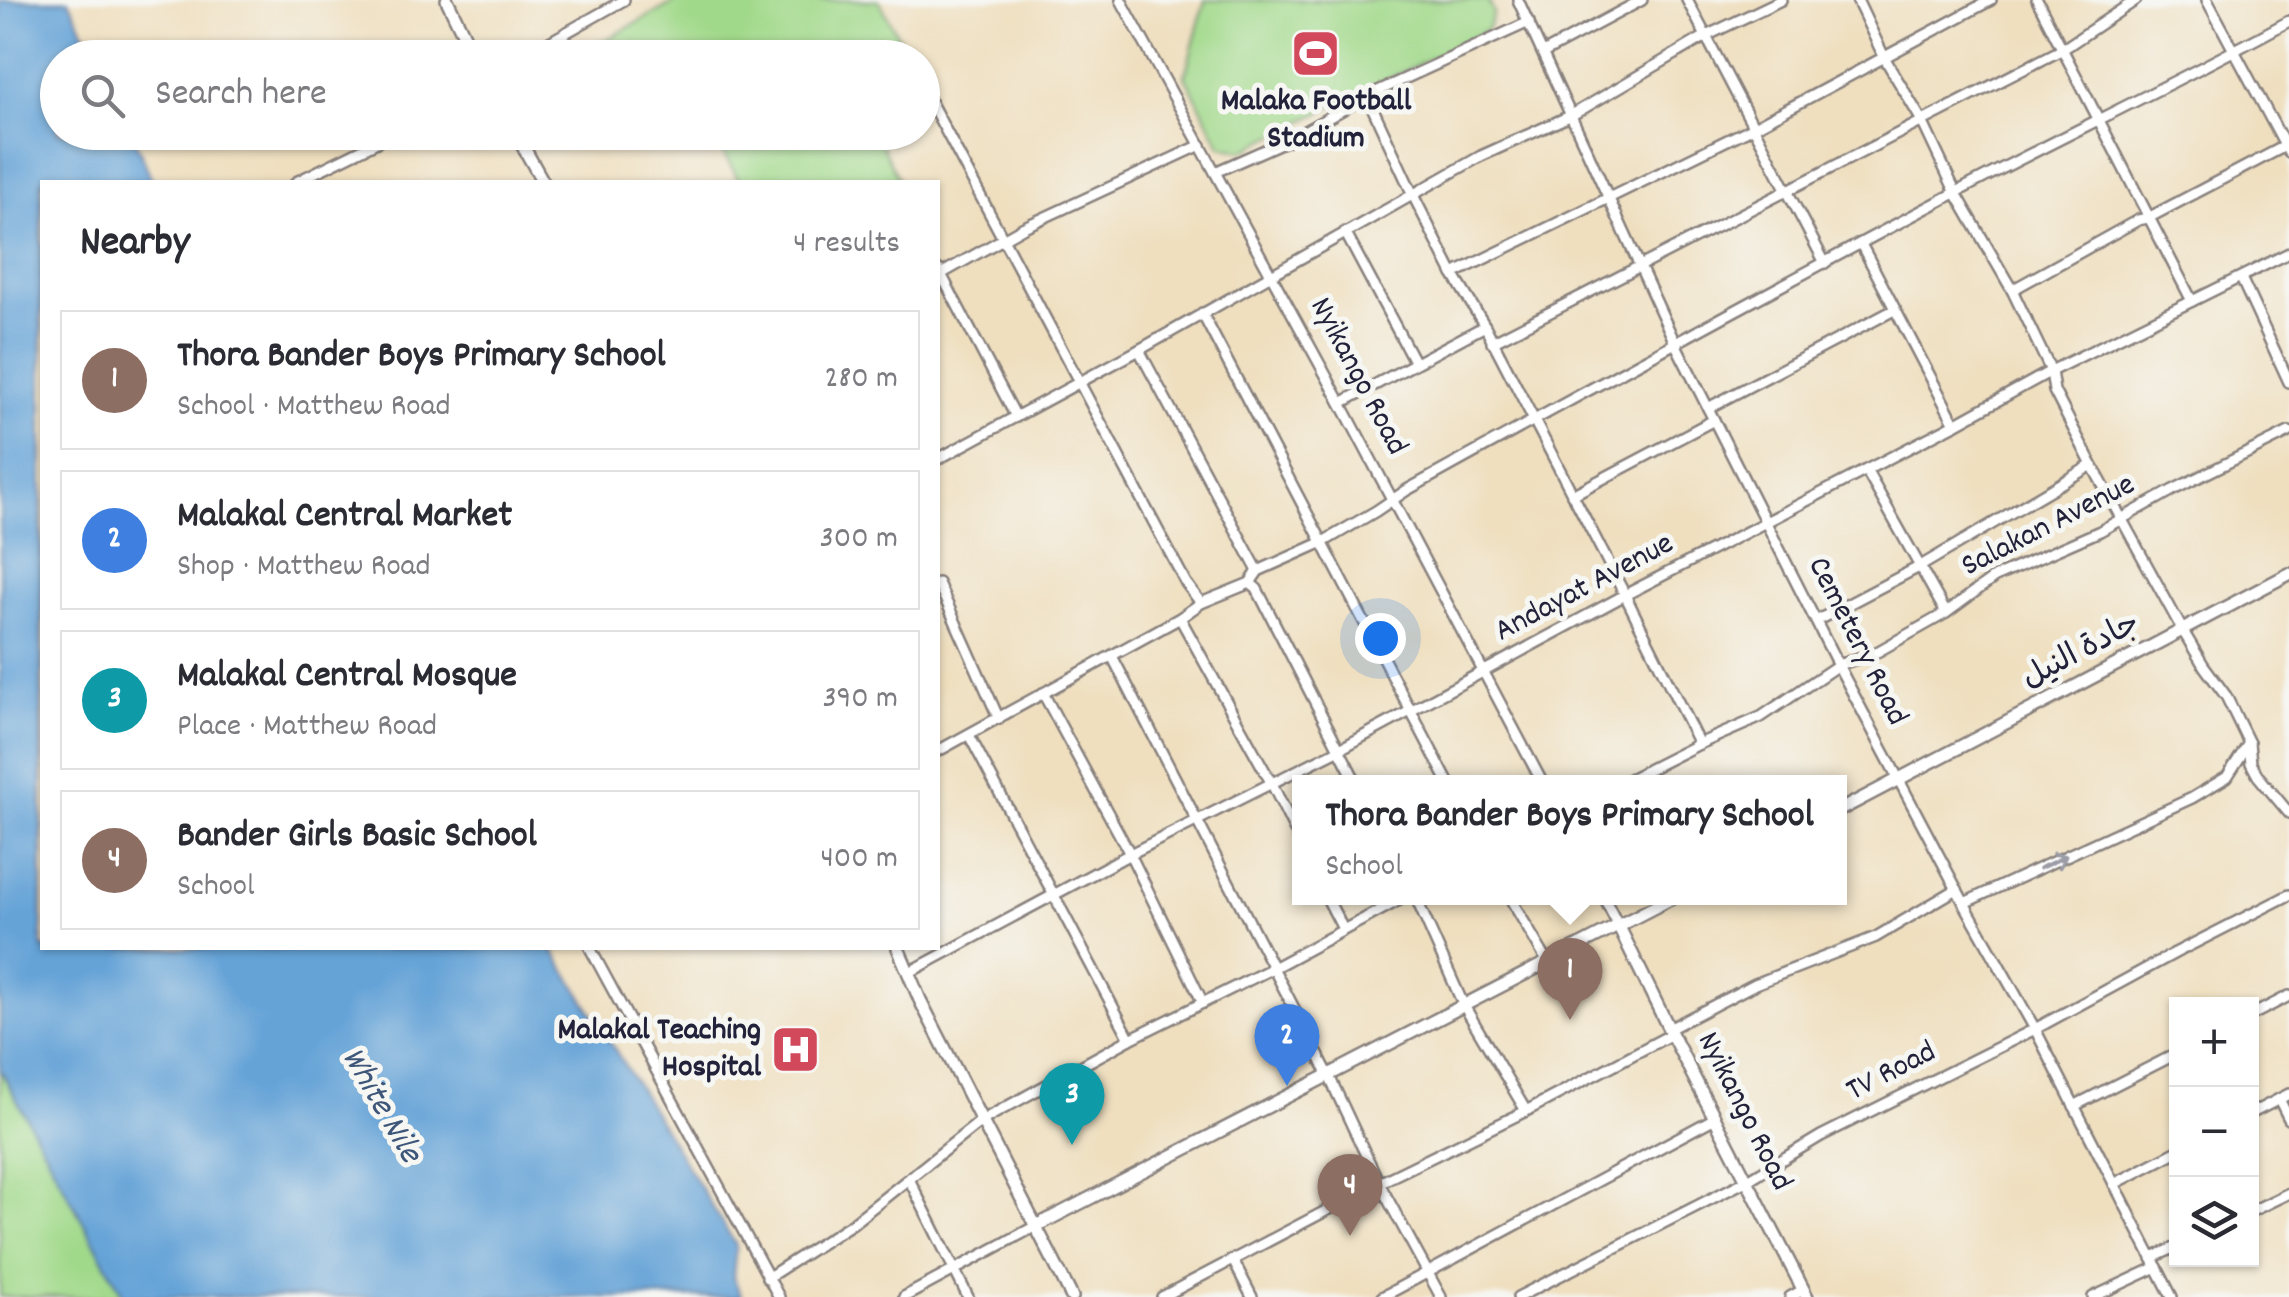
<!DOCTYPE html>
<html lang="en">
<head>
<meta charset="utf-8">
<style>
	body { margin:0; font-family:Dekko,"Playpen Sans Arabic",sans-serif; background:#f7f7f7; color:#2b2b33 }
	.controls { position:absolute; right:30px; bottom:30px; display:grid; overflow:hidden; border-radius:0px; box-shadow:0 2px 8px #0004 }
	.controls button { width:90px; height:90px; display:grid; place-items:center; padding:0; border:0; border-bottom:2px solid #e1e1e2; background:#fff; color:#2b2b33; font:50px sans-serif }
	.you { position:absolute; left:1380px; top:638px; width:35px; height:35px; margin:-25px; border:8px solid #fff; border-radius:50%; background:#1a73e8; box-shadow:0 0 0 15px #1a73e833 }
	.badge { display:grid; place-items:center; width:65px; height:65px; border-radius:50%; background:#d93025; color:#fff; font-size:32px; font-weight:700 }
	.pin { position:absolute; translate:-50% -82px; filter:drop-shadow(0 2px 5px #0008) }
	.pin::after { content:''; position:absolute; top:52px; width:35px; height:30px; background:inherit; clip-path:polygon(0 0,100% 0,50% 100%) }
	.popup { position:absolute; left:1292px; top:775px; width:555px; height:130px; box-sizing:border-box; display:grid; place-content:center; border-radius:0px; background:#fff; filter:drop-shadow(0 2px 8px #0005); font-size:32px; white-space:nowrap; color:#7c7c81 }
	.popup b { font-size:38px; color:#2b2b33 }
	.popup::after { content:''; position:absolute; left:50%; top:100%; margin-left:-20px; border:20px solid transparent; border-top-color:#fff }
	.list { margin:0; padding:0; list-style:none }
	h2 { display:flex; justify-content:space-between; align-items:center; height:130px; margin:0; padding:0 40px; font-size:42px }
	h2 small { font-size:32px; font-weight:400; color:#7c7c81 }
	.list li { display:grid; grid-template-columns:65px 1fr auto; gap:30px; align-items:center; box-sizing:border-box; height:140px; margin:0 20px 20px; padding:0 20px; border:2px solid #e1e1e2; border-radius:0px }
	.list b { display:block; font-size:38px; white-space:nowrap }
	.list p { margin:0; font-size:32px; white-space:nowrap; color:#7c7c81 }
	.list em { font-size:32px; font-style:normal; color:#7c7c81 }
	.icon { flex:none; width:55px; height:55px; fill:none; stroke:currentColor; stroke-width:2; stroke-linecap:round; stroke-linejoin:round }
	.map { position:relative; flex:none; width:2289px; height:1297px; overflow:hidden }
	.search { position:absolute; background:#fff; box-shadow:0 2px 8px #0004; left:40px; top:40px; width:900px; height:110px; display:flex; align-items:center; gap:25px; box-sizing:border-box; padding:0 35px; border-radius:55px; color:#7c7c81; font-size:38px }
	.panel { position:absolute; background:#fff; box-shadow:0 2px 8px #0004; left:40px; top:180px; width:900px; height:770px; border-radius:0px }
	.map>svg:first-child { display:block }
	.green { fill:#a1d98a; stroke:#627e62; stroke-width:2.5 }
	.water { fill:#65a3d7; stroke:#446289; stroke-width:2.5 }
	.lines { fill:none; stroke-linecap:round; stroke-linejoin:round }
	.street-casing { stroke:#88807d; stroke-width:14 }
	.secondary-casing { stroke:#88807d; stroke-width:16 }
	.street { stroke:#fff; stroke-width:9 }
	.secondary { stroke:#fff; stroke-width:11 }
	.oneway { stroke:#9c9ca7 }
	.labels { text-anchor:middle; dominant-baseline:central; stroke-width:10; stroke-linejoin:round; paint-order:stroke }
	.poi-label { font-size:32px; font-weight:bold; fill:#22223b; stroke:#f6f6f2 }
	.street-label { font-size:32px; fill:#22223b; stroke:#f6f6f2 }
	.water-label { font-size:35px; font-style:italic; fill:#3d5679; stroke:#f6f6f2 }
</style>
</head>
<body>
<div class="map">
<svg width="2289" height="1297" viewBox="0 0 2289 1297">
	<rect width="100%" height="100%" fill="#f6f6f2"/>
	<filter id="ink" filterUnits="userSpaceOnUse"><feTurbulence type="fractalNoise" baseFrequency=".01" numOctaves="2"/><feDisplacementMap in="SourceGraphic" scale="20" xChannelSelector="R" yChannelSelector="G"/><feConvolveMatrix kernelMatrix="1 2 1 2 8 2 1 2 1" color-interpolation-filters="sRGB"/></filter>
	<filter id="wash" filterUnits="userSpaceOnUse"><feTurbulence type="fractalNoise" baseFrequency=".0048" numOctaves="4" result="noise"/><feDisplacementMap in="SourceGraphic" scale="40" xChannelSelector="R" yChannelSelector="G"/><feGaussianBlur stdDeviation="2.25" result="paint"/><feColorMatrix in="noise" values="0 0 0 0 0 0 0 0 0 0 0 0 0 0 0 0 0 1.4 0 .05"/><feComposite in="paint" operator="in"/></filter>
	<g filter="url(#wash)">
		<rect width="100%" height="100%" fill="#efdfbf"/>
		<g class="green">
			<path d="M679,0H879L909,57H574Z"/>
			<path d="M1205,0H1488L1494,13L1487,30L1243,151L1221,146L1185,76Z"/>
			<path d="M712,133H875L900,182H740Z"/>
			<path d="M0,1069L124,1297H0Z"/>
		</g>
		<path class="water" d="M0,0H69L96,57L58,58V132L132,133L153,182H42V948H552L736,1245L733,1277L742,1297H124L0,1069Z"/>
	</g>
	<g filter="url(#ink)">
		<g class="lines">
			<defs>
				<g id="street">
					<path d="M1121,0L1341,403L1542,782"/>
					<path d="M1518,0L1675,343L1838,665L1964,903L2035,1029L2172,1297"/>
					<path d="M1687,0L1825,263"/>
					<path d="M1857,0L1884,57L1922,121L1956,193L2012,290L2051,371L2054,391L2092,465L2183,631L2204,666L2226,696L2249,743L2251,763L2258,776L2289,813"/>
					<path d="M2037,0L2192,301"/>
					<path d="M2207,0L2289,153"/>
					<path d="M1543,53L1642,0"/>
					<path d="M521,58L624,0"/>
					<path d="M922,86L1186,583L1201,603"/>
					<path d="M1367,96L1413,195L1453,274L1485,326L1625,595L1699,744"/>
					<path d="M1215,172L1292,138L1367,96L1529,22"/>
					<path d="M296,182L397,132"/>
					<path d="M1345,232L1415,363"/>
					<path d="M1861,244L1955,424"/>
					<path d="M938,269L941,274L1024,227L1201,145"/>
					<path d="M941,274L1016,417"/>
					<path d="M1453,274L1754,127L1991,0"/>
					<path d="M2241,278L2289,382"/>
					<path d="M2012,290L2138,220L2148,218L2289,144"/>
					<path d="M1202,313L1448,782"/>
					<path d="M1492,342L2063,49L2136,0"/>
					<path d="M1139,350L1258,571"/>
					<path d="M1341,403L1485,326"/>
					<path d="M1708,408L1894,310"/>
					<path d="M938,459L1139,350L1481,156L1572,115L1706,36L1781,0"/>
					<path d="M1866,470L1946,613"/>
					<path d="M1572,495L1714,420"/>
					<path d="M938,583L999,719"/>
					<path d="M1250,583L1257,589L1356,782"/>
					<path d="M1180,618L1272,784L1300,841"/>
					<path d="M1816,621L1919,567L2092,465"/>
					<path d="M1112,656L1329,1076L1379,1183L1441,1297"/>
					<path d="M1043,693L1130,854L1203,1003"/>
					<path d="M969,735L1130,1039"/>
					<path d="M938,751L1180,618L1201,603L1250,583L1258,571L1323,542L1376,511L1407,490C1588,390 1770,291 1953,194C2064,135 2179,82 2289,21"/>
					<path d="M1624,782L1699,744L1761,717L1838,665L1877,652L1946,613L1995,577L2100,531L2173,490L2289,432"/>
					<path d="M1327,898L1343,929"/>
					<path d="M1416,898L1463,1004L1526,1111"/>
					<path d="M1510,898L1547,961"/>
					<path d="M1604,898L1618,925"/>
					<path d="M1964,903L2192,798L2227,777L2249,743"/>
					<path d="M590,948L779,1297"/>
					<path d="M908,973L1130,854L1338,750L1625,595L1955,424L2051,371L2289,253"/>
					<path d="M2252,1015L2289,996"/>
					<path d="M1669,1029L1755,984L1876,937L1957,889"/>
					<path d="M2279,1099L2289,1119"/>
					<path d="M2074,1106L2176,1054"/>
					<path d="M2252,1113L2289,1094"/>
					<path d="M909,1179L968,1297"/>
					<path d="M2114,1184L2176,1152"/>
					<path d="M2252,1211L2289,1193"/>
					<path d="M2152,1258L2176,1247"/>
					<path d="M1233,1260L1252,1297"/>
					<path d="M767,1278L853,1223L981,1121L1130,1039L1273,968L1403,898"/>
					<path d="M904,1297L1036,1226"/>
					<path d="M1162,1297L1379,1183L1526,1111L1672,1034"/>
					<path d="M1382,1297L1715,1118"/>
					<path d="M1518,1297L1748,1180L1821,1136L2035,1029L2175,953L2289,895"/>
					<path d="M1790,1297L1803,1290"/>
					<path d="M2093,1297L2157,1267"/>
				</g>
				<g id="secondary">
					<path d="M447,0L475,58"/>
					<path d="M515,132L543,182"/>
					<path d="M1840,810L2289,574"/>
					<path d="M1618,925L1669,1029L1807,1297"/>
					<path d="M898,948L920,1000L1072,1297"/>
					<path d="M1036,1226L1672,898"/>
				</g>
			</defs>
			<use href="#street" class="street-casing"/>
			<use href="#secondary" class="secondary-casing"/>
			<use href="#street" class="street"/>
			<use href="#secondary" class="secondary"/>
		</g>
		<defs><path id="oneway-shaft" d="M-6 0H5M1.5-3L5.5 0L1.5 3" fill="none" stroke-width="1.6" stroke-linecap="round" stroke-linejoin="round" transform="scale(2.5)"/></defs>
		<use class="oneway" href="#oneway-shaft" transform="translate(2053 862) rotate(-25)"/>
	</g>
	<defs>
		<symbol id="stadium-square" viewBox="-11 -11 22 22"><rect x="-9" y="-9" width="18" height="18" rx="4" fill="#d1495b" stroke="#f6f6f2"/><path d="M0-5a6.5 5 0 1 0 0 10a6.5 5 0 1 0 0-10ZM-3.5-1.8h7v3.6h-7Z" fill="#fff"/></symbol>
		<symbol id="hospital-square" viewBox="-11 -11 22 22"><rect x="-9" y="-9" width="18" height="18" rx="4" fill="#d1495b" stroke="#f6f6f2"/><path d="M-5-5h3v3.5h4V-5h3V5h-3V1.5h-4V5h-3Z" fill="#fff"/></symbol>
	</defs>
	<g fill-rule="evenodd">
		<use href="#stadium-square" x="1288" y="26" width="55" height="55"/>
		<use href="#hospital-square" x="768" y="1022" width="55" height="55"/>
	</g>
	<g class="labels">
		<g class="poi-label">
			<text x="1316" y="103">Malaka Football<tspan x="1316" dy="37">Stadium</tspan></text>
			<text x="761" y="1032" text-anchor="end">Malakal Teaching<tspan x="761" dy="37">Hospital</tspan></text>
		</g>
		<g class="street-label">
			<text transform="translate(1357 377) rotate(62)">Nyikango Road</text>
			<text transform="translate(2049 527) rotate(-27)">Salakan Avenue</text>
			<text transform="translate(1585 589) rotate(-28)">Andayat Avenue</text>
			<text transform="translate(1856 642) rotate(63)">Cemetery Road</text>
			<text transform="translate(2082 653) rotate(-28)">جادة النيل</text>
			<text transform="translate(1892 1073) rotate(-27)">TV Road</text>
			<text transform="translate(1743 1112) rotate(63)">Nyikango Road</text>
		</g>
		<g class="water-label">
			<text transform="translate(380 1106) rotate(60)">White Nile</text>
		</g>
	</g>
</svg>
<div class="controls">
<button>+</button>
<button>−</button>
<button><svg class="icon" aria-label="layers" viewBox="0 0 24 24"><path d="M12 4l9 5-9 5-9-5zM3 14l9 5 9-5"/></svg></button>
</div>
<div class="you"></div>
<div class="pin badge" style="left:1570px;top:1020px;background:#8d6e63">1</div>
<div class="popup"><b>Thora Bander Boys Primary School</b>School</div>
<div class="pin badge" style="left:1287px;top:1086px;background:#3f7fe0">2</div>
<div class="pin badge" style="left:1072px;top:1145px;background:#0f9aa8">3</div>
<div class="pin badge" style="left:1350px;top:1236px;background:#8d6e63">4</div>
<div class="search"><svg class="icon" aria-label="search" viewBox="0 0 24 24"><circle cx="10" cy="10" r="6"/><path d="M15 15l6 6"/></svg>Search here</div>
<section class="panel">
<h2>Nearby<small>4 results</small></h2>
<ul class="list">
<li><span class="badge" style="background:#8d6e63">1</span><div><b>Thora Bander Boys Primary School</b><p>School · Matthew Road</p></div><em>280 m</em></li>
<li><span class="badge" style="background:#3f7fe0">2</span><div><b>Malakal Central Market</b><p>Shop · Matthew Road</p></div><em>300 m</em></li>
<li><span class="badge" style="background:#0f9aa8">3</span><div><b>Malakal Central Mosque</b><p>Place · Matthew Road</p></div><em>390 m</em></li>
<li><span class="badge" style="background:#8d6e63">4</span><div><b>Bander Girls Basic School</b><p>School</p></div><em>400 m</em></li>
</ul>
</section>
</div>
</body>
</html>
